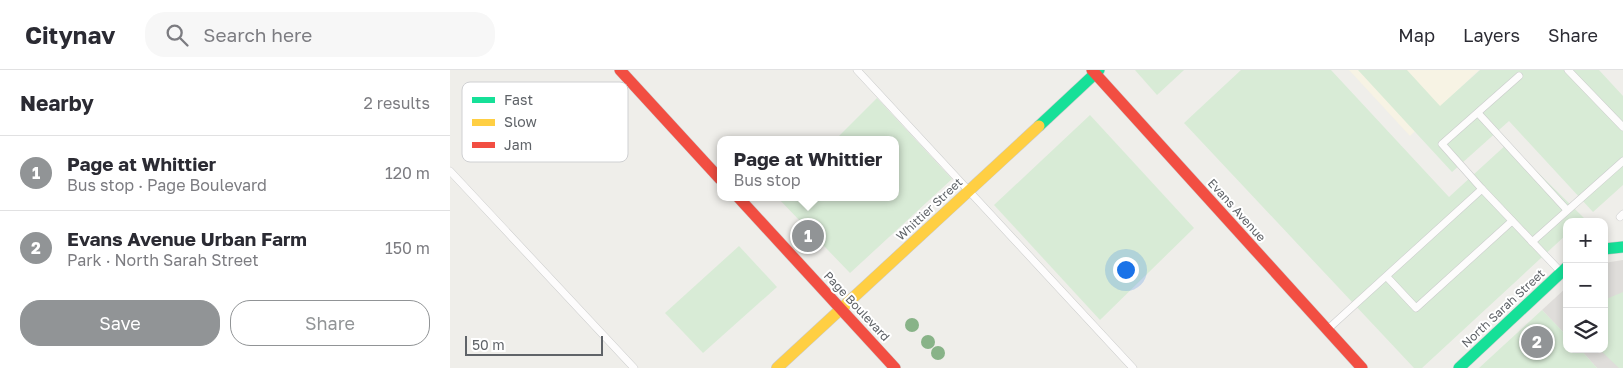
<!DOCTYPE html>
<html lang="en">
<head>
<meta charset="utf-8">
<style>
	body { margin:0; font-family:"Golos Text",sans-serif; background:#f7f7f7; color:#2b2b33 }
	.controls { position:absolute; right:15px; bottom:15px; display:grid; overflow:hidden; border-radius:10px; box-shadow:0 2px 8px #0003 }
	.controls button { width:45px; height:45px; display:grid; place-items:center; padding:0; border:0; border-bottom:1px solid #e1e1e2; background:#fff; color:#2b2b33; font:25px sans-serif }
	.scale { position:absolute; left:15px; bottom:12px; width:138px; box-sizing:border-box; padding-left:5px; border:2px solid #5f6368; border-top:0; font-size:14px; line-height:18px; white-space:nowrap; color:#5f6368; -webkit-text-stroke:4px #fff; paint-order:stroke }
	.you { position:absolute; left:675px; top:199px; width:18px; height:18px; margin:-12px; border:4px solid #fff; border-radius:50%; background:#1a73e8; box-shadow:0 0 0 8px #1a73e833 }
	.badge { display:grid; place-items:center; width:32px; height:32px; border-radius:50%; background:#919496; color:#fff; font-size:16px; font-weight:700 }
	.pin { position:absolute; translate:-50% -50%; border:2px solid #fff; box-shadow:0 1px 5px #0006 }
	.popup { position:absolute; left:267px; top:66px; width:182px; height:65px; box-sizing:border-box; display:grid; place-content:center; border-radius:10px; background:#fff; filter:drop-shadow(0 1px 4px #0005); font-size:16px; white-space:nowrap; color:#7c7c81 }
	.popup b { font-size:19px; color:#2b2b33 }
	.popup::after { content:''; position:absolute; left:50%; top:100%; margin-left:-10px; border:10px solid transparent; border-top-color:#fff }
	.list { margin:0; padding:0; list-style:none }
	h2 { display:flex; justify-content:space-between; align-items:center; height:65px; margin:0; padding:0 20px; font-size:21px }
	h2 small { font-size:16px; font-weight:400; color:#7c7c81 }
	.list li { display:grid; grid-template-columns:32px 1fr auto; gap:15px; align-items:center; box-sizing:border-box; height:75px; padding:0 20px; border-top:1px solid #e1e1e2 }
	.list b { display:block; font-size:19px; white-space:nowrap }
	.list p { margin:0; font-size:16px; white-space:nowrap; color:#7c7c81 }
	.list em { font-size:16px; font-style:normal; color:#7c7c81 }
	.actions { display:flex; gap:10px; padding:15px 20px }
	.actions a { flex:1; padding:11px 0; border:1px solid #919496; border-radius:20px; text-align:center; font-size:18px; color:#919496 }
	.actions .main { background:#919496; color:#fff }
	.icon { flex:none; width:28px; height:28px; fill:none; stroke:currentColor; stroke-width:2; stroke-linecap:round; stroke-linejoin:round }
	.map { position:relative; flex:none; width:1173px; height:298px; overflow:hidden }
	header { display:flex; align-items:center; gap:30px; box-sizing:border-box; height:70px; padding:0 25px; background:#fff; border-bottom:1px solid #e1e1e2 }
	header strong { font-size:24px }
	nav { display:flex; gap:28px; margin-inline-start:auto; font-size:18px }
	.search { width:350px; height:45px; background:#f7f7f7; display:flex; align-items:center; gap:12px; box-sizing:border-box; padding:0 18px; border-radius:20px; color:#7c7c81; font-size:19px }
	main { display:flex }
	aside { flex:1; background:#fff }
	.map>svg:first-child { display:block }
	.commercial { fill:#f7f3e4 }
	.industrial { fill:#dfddda }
	.green { fill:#d8ebd6 }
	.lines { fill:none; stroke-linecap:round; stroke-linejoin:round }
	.lane-casing { stroke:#cbcccc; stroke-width:8 }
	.fast-casing { stroke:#cacacb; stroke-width:12 }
	.slow-casing { stroke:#cacacb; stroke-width:12 }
	.jam-casing { stroke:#cacacb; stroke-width:12 }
	.lane { stroke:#fdfcfc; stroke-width:7 }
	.fast { stroke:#16e098; stroke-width:11 }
	.slow { stroke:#ffcf43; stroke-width:11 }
	.jam { stroke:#f24e42; stroke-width:11 }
	.tree { fill:#88b388 }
	.labels { text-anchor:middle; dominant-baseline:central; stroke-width:4; stroke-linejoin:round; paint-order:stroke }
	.street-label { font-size:12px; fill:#5f6368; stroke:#fff }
	.key { fill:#fff; stroke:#cfd0d2; stroke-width:1 }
	.key-label { font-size:14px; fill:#5f6368 }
</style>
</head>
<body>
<header>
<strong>Citynav</strong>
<div class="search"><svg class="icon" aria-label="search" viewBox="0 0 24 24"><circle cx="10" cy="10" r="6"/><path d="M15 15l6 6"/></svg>Search here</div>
<nav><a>Map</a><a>Layers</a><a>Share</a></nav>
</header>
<main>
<aside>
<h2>Nearby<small>2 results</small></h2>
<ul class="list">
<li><span class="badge">1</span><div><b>Page at Whittier</b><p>Bus stop · Page Boulevard</p></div><em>120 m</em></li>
<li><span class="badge">2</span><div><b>Evans Avenue Urban Farm</b><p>Park · North Sarah Street</p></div><em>150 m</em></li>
</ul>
<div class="actions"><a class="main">Save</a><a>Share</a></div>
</aside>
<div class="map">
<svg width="1173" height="298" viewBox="0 0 1173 298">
	<rect width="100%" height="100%" fill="#efeeea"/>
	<path class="commercial" d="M899,0H1029L960,66Z"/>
	<g class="industrial">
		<path d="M1173,190V298H1147L1130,279H1154V193Z"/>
		<path d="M1117,217V266L1092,240Z"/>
	</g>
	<g class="green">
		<path d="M685,0H734L707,25Z"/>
		<path d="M791,0H881L999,127L1058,73L1134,148L1130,152H1117V164L972,298H964L734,53Z"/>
		<path d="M908,0H957L990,36L1030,0H1149L1173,26V115L1143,142L1059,51L1002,102Z"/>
		<path d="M427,28L502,109L400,203L327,127H446V70H385Z"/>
		<path d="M640,45L744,158L650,250L544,135Z"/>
		<path d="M289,176L327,217L253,283L215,243Z"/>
		<path d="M1173,222V298H1169L1149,279H1154V230Z"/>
		<path d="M1092,240L1117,266V279H1130L1147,298H1029Z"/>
	</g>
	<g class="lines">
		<defs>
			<g id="lane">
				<path d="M407,0L683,298"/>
				<path d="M1118,0L1173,57"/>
				<path d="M1028,43L1117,140"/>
				<path d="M0,101L184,298"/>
				<path d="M1032,119L992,74L1069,6"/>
				<path d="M1170,147L1173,144"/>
				<path d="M1082,172L1173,91"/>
				<path d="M937,207L966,238L1062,151"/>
				<path d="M878,259L1032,119L1110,201"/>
			</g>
			<g id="fast">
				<path d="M589,56L649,0"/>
				<path d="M1154,179L1173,177"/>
				<path d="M1009,298L1117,197"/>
			</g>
			<path id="slow" d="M327,298L589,56"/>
			<g id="jam">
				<path d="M170,0L270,109"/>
				<path d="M642,0L912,298"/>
				<path d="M288,127L445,298"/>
			</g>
		</defs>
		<use href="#lane" class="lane-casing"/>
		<use href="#fast" class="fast-casing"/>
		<use href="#slow" class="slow-casing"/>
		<use href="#jam" class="jam-casing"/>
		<use href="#lane" class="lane"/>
		<use href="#fast" class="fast"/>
		<use href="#slow" class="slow"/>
		<use href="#jam" class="jam"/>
	</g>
	<g class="tree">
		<circle cx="462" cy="255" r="7"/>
		<circle cx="478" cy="272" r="7"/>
		<circle cx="488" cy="283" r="7"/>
	</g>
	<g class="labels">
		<g class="street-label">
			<text transform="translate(479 139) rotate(-43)">Whittier Street</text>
			<text transform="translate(787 140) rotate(48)">Evans Avenue</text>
			<text transform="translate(407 236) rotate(47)">Page Boulevard</text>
			<text transform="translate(1053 238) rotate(-43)">North Sarah Street</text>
		</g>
	</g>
	<rect x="12" y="12" width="166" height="80" rx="8" class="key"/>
	<rect x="22" y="27" width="23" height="6" fill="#16e098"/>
	<rect x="22" y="49" width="23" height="7" fill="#ffcf43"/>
	<rect x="22" y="72" width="23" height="6" fill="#f24e42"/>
	<g class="key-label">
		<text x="54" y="35">Fast</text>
		<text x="54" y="57">Slow</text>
		<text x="54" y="80">Jam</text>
	</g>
</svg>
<div class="controls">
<button>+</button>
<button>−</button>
<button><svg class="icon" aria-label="layers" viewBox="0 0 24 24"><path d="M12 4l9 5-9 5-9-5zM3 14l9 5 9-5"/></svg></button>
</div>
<div class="scale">50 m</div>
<div class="you"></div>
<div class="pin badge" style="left:358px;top:166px">1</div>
<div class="popup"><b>Page at Whittier</b>Bus stop</div>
<div class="pin badge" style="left:1087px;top:272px">2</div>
</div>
</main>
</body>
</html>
